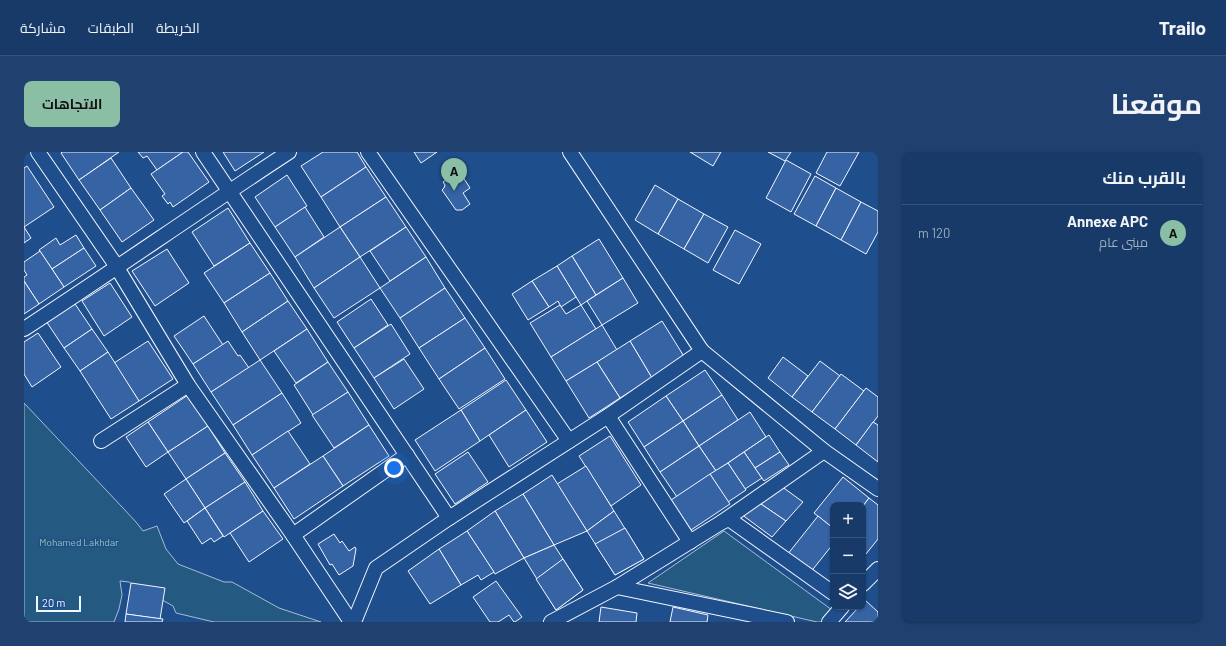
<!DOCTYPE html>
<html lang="ar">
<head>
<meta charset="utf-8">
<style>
	body { margin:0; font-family:Barlow,Cairo,sans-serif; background:#20416f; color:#f1f3f6; direction:rtl }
	.controls { position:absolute; right:12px; bottom:12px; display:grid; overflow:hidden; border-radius:8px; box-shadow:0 1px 3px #0004 }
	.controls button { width:36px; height:36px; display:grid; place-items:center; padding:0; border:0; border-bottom:1px solid #36547d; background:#173a69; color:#f1f3f6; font:20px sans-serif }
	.scale { position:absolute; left:12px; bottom:10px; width:45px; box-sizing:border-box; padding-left:4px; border:2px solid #f2f6ff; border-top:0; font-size:11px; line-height:14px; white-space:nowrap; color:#f2f6ff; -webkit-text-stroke:3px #1f4e8c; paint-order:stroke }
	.you { position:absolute; left:370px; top:316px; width:14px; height:14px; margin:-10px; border:3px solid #fff; border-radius:50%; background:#1a73e8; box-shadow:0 0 0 6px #1a73e833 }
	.badge { display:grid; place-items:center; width:26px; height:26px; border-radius:50%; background:#8abfa5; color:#111; font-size:13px; font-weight:700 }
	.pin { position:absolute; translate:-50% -33px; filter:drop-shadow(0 1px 2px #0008) }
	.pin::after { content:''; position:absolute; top:21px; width:14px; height:12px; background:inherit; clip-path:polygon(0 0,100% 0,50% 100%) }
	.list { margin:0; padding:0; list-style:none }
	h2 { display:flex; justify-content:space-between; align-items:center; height:52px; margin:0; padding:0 16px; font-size:17px }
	h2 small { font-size:13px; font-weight:400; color:#9eadc0 }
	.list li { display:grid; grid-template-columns:26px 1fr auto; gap:12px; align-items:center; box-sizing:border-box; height:56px; padding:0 16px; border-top:1px solid #36547d }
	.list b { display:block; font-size:15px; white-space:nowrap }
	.list p { margin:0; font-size:13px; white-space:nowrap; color:#9eadc0 }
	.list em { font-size:13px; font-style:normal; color:#9eadc0 }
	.icon { flex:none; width:22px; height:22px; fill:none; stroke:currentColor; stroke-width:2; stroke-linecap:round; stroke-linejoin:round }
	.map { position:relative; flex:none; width:854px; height:470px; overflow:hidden; direction:ltr; border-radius:8px }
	header { display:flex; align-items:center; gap:24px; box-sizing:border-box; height:56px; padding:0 20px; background:#173a69; border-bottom:1px solid #36547d }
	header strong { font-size:19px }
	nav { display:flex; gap:22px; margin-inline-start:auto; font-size:14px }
	.intro { display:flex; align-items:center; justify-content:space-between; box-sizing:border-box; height:96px; padding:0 24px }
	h1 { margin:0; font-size:28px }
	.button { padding:10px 18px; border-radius:8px; background:#8abfa5; color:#111; font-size:14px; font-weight:700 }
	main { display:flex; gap:24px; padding:0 24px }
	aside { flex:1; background:#173a69; border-radius:8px; box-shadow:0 1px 3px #0004 }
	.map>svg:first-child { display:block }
	.green { fill:#245a82; stroke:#a8bbd7 }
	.building { fill:#3563a3; stroke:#f2f6ff }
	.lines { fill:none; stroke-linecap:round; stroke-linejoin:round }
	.minor-casing { stroke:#f2f6ff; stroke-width:16 }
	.minor { stroke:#1f4e8c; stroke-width:14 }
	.labels { text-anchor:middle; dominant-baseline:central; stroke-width:3; stroke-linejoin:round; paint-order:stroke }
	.park-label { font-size:10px; fill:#97c8a6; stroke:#1f4e8c }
</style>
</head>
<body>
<header>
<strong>Trailo</strong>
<nav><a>الخريطة</a><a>الطبقات</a><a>مشاركة</a></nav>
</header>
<div class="intro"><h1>موقعنا</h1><a class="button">الاتجاهات</a></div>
<main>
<aside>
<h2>بالقرب منك<small></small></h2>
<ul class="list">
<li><span class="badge">A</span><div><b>Annexe APC</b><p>مبنى عام</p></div><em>120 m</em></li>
</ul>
</aside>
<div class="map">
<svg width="854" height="470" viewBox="0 0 854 470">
	<rect width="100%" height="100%" fill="#1f4e8c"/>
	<g class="green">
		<path d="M0,251L99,356L112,370L119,379L133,374L142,397L154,412L200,430H208L255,456L297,470H190L152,461L149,454L131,444L115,437L105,430L96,429L98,443L95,457L90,470H0Z"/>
		<path d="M700,379L808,458L803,470H793L624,431Z"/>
	</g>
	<g class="building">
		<path d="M38,0H95L55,28L37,1Z"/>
		<path d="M114,0H159L133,18L123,4L119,6Z"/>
		<path d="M159,0H164L185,30L149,55L146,50L144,52L138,44L141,42L127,22Z"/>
		<path d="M199,0H240L211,19Z"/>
		<path d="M299,0H333L342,15L297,45L277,14Z"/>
		<path d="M390,0H413L397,11Z"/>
		<path d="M666,0H697L689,14Z"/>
		<path d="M744,0H767L761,9Z"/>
		<path d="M803,0H835L816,34L792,21Z"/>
		<path d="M87,6L107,36L76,58L55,28Z"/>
		<path d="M762,8L787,22L767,60L742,46Z"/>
		<path d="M3,14L30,55L0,75V16Z"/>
		<path d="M342,15L362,45L316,75L297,45Z"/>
		<path d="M435,19L446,36L439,41L446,52L438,58H432L418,38L420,36L421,33L419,30Z"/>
		<path d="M263,23L283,54L251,75L231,45Z"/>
		<path d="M791,24L812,36L792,74L770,62Z"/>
		<path d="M631,33L654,47L634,82L611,68Z"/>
		<path d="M107,36L130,68L98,90L76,58Z"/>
		<path d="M812,36L837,50L817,88L792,74Z"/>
		<path d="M362,45L382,75L336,105L316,75Z"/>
		<path d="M654,47L680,62L660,97L634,82Z"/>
		<path d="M837,50L854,59V80L842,102L817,88Z"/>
		<path d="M281,55L300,85L271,105L251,75Z"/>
		<path d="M204,56L226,91L190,114L168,80Z"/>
		<path d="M680,62L704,75L684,111L660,97Z"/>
		<path d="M0,75L7,86L0,91Z"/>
		<path d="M316,75L336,105L290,136L271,105Z"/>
		<path d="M382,75L402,105L366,129L346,99Z"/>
		<path d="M711,78L737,92L715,132L689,118Z"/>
		<path d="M52,83L60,96L28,117L15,98L32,86L36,93Z"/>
		<path d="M575,87L599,126L572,143L548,104Z"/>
		<path d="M226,91L246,121L200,151L180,121Z"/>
		<path d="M60,96L72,114L40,135L28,117Z"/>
		<path d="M143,97L165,131L131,154L108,119Z"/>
		<path d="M16,99L40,135L15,152L0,129V125L3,123L0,118V110Z"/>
		<path d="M548,104L572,143L557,153L533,114Z"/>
		<path d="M336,105L356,136L310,166L290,136Z"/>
		<path d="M402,105L421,136L376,166L356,136Z"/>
		<path d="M533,114L552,145L537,155L534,149L525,155L508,129Z"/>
		<path d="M246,121L264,149L218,180L200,151Z"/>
		<path d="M599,126L614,151L578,173L563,149Z"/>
		<path d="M0,129L15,152L0,162Z"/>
		<path d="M508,129L525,155L504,168L488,142Z"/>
		<path d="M86,131L108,165L80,184L58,149Z"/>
		<path d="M421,136L441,166L395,196L376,166Z"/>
		<path d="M347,147L364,173L330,196L313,170Z"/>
		<path d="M49,149L68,177L40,196L22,169Z"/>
		<path d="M264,149L283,177L236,208L218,180Z"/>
		<path d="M536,153L542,162L557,153L572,177L527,205L506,171Z"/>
		<path d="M180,164L199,193L169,212L150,184Z"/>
		<path d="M441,166L461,196L415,227L395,196Z"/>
		<path d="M638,169L661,206L628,226L606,189Z"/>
		<path d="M367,172L386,202L350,226L330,196Z"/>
		<path d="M578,173L593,198L542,229L527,205Z"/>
		<path d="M68,177L84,200L56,219L40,196Z"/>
		<path d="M283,177L304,210L272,231L250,199Z"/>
		<path d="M14,181L37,215L8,235L0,222V190Z"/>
		<path d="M124,189L149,227L115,249L90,211Z"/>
		<path d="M204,189L214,204L216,203L225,216L187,240L169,212Z"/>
		<path d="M606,189L628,226L596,246L573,210Z"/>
		<path d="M461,196L481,227L435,257L415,227Z"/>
		<path d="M84,200L115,249L87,267L56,219Z"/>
		<path d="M759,205L784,224L768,245L744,226Z"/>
		<path d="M380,207L400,237L370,257L350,226Z"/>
		<path d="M236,208L258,241L209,273L187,240Z"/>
		<path d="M796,209L816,224L788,260L768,245Z"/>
		<path d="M304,210L324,240L289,263L270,233Z"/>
		<path d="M573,210L596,246L565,266L542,229Z"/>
		<path d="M681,218L698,243L659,269L642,244Z"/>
		<path d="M817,222L840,239L811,277L788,260Z"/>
		<path d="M482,228L502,258L456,289L437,258Z"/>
		<path d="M842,236L854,245V264L832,293L811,277Z"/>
		<path d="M324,240L345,273L310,296L288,263Z"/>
		<path d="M258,241L277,271L228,303L209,273Z"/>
		<path d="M164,243L184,274L144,300L124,270Z"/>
		<path d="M698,243L714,268L675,294L659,269Z"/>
		<path d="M642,244L659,269L620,295L604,270Z"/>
		<path d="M437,258L456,289L411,319L391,288Z"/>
		<path d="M502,258L523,290L485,315L465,283Z"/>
		<path d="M726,260L742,285L692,319L675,294Z"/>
		<path d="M659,269L675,294L636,320L620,295Z"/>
		<path d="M124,270L144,300L122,315L102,285Z"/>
		<path d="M849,270L854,273V310L832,293Z"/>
		<path d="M345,273L365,304L319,334L299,304Z"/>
		<path d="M184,274L201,301L162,327L144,300Z"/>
		<path d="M264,279L286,312L250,336L228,303Z"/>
		<path d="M745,283L756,300L731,316L720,300Z"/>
		<path d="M586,284L617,333L587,354L555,304Z"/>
		<path d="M675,294L692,319L653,345L636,320Z"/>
		<path d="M444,300L464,330L431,352L411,322Z"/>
		<path d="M720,300L738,326L721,337L704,311Z"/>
		<path d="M756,300L765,313L740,329L731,316Z"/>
		<path d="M201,301L221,330L181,356L162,327Z"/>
		<path d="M299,304L319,334L270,367L250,336Z"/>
		<path d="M704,311L722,338L704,350L686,322Z"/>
		<path d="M562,314L590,359L563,379L533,332Z"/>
		<path d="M686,322L706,352L667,378L647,348Z"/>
		<path d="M528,323L563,379L530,393L499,342Z"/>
		<path d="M819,325L845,346L839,354V353H809V376L790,361Z"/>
		<path d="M162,327L181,356L160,371L140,342Z"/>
		<path d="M221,330L239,359L200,385L181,356Z"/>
		<path d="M757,334L779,350L762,369L734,350Z"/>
		<path d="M499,342L530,393L500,406L471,359Z"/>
		<path d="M845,346L854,353V387L842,402L839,400V354Z"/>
		<path d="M734,350L762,369L748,385L717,362Z"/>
		<path d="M181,356L199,384L190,390L187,386L178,392L163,369Z"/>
		<path d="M239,359L259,387L225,410L206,381Z"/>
		<path d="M471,359L500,406L471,422L443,379Z"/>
		<path d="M590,359L620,407L591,423L563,379Z"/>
		<path d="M794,364L809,376V392L786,421L763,403Z"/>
		<path d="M601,376L620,407L591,423L571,392Z"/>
		<path d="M443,379L470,420L457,428L454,423L437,433L415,397Z"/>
		<path d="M310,382L316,391L318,389L325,399L331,395L332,397L329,414L315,423L308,412L306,413L294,392Z"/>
		<path d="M530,393L559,438L532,458L500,406Z"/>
		<path d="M415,397L437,433L406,452L384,419Z"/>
		<path d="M539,407L559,438L532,458L512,427Z"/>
		<path d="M472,429L498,465L491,470H490L485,463L474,470H466L449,445Z"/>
		<path d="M107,431L141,436L136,467L102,462Z"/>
		<path d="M841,448L854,460V470H821L835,455H839V451Z"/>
		<path d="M577,455L613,461L612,470H575Z"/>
		<path d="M649,455L684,463L683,470H646Z"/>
		<path d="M102,462L139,467L138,470H101Z"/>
	</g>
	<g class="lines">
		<defs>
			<g id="minor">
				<path d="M14,0L89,109L164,233L269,383L327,470"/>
				<path d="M179,0L425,366"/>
				<path d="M344,0L545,289"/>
				<path d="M0,177C89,119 176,58 265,0"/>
				<path d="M678,199L800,299"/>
				<path d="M584,264L666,390"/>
				<path d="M77,289L164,233"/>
				<path d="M698,370L705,367L809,441"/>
				<path d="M269,383L383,303"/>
				<path d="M839,432L854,417"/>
				<path d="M593,435L763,470"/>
				<path d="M330,470L352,416L425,366L584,264L678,199L546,0"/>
				<path d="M527,470L593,435L698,370L800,299L854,337"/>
				<path d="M805,470L818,455"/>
			</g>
		</defs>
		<use href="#minor" class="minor-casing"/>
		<use href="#minor" class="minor"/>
	</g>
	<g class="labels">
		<g class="park-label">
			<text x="55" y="390">Mohamed Lakhdar</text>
		</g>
	</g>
</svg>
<div class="controls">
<button>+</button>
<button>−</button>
<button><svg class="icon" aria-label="layers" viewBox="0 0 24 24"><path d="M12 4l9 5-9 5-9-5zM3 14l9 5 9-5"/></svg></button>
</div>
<div class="scale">20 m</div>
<div class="you"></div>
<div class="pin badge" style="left:430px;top:39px">A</div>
</div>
</main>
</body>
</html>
